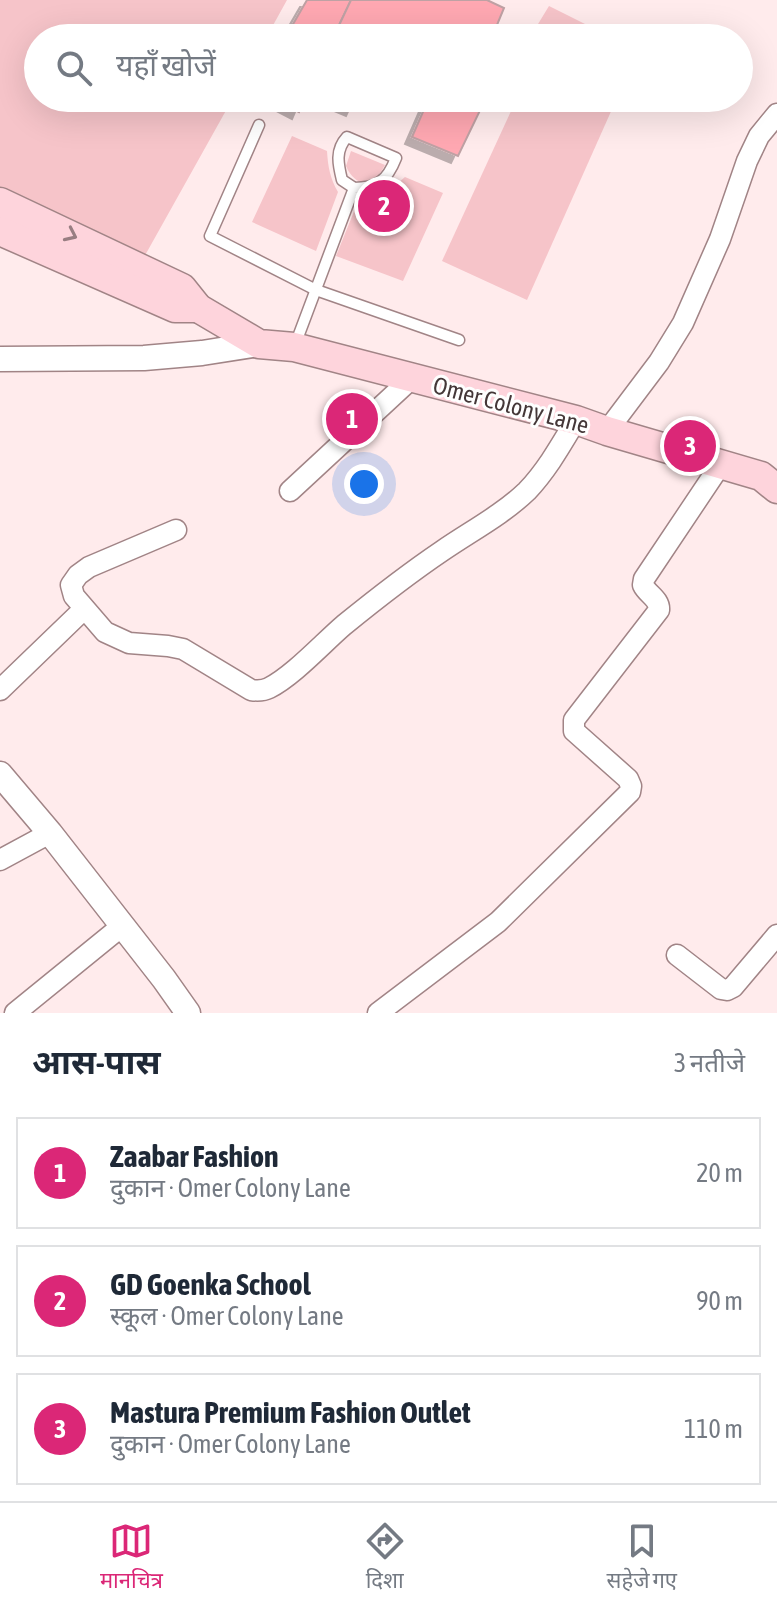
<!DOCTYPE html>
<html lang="hi">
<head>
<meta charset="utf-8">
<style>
	body { margin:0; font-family:"Asap Condensed","Noto Sans Devanagari",sans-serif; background:#f6f6f7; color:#1f2937 }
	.you { position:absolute; left:364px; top:484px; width:28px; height:28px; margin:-20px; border:6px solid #fff; border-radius:50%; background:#1a73e8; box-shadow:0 0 0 12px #1a73e833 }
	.badge { display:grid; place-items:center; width:52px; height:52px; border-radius:50%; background:#db2777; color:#fff; font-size:26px; font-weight:700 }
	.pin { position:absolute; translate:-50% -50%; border:4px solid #fff; box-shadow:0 2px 8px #0006 }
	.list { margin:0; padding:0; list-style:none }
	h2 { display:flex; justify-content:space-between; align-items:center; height:104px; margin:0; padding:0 32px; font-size:34px }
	h2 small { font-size:26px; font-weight:400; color:#747a83 }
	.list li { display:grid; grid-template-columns:52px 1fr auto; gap:24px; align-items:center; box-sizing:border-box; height:112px; margin:0 16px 16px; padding:0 16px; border:2px solid #e0e1e3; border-radius:0px }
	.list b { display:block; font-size:30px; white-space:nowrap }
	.list p { margin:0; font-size:26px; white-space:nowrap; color:#747a83 }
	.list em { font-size:26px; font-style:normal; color:#747a83 }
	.icon { flex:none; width:44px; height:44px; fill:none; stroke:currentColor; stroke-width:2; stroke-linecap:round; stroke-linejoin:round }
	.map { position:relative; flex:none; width:777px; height:1013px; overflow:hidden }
	.search { position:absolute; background:#fff; box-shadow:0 8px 32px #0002; left:24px; right:24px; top:24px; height:88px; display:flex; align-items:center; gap:20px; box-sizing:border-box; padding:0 28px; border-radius:44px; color:#747a83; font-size:30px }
	.sheet { height:488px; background:#fff }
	nav { display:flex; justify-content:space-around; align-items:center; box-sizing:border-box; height:112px; border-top:2px solid #e0e1e3; background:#fff; font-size:22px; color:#747a83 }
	nav a { display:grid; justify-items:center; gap:4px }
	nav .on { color:#db2777 }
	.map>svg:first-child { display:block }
	.green { fill:#f6c4c9 }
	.building { fill:#ffa8b2; stroke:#bfa1a4; stroke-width:2; filter:url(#shadow) }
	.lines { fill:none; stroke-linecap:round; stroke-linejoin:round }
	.service-casing { stroke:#a18486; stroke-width:13 }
	.minor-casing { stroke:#a18486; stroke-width:23 }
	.tertiary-casing { stroke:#a18486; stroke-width:27 }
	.secondary-casing { stroke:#a18486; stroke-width:31 }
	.service { stroke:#fff; stroke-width:10 }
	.minor { stroke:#fff; stroke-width:20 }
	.tertiary { stroke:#fff; stroke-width:24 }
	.secondary { stroke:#fed4dc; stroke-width:28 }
	.oneway { stroke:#987e82 }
	.labels { text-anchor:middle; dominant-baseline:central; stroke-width:6; stroke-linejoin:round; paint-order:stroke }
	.street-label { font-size:24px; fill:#443738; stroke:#fefefe }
</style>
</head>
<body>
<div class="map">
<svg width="777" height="1013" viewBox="0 0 777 1013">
	<defs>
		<filter id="shadow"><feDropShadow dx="-7" dy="7" stdDeviation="0" flood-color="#0004"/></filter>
	</defs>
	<rect width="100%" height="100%" fill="#ffebec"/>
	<g class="green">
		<path d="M0,0H287L266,38H38V98H233L143,259L0,203Z"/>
		<path d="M549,6L613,38H544L545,35L535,29Z"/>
		<path d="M517,98H617L527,300L442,261Z"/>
		<path d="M292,136L327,151C328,167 330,178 338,192L316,251L252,222Z"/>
		<path d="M351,151L385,165C374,187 356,189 346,166Z"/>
		<path d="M405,177L443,193L403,281L336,256L357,204L385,194Z"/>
	</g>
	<g class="building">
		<path d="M307,0H351L333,38H285Z"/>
		<path d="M351,0H487L504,8L492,37L494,38H414L390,27L385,38H333Z"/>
		<path d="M272,98H305L299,112Z"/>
		<path d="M327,98H358L353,109Z"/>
		<path d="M429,98H486L458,156L412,137Z"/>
	</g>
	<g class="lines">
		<defs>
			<g id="service">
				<path d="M259,125L210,236L316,290L459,340"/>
				<path d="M295,345L354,188C377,188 387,181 396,158L347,137C335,150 338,164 342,180L354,188"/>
			</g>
			<g id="minor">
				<path d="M607,431L659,362L683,323L720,239L747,161L759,136L777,114"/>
				<path d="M290,491L412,378"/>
				<path d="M176,530L89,567L78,575L71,585L74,596L105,632L129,643L168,646L183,649L251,690C258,691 263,691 269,688C293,676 323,643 344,625C376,599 408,574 442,551C471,531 502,515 527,491C547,470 561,445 576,420"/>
				<path d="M0,690L84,609"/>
				<path d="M0,860L50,833"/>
				<path d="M677,955L721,989L727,990L733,987L777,935"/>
				<path d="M15,1013L122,926"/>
				<path d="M378,1013L498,922L630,792L631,786L628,779L574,731V720L659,610C660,599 647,594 643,585L644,579L721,464"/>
			</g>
			<g id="tertiary">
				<path d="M0,359L144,358L202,353L259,344"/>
				<path d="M0,774L50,833L164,979L188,1013"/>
			</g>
			<g id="secondary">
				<path d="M0,202L182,288L198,308L259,344L294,347L576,420L607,431L761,476L777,489"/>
				<path d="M0,231L175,308H198"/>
			</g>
		</defs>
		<use href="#service" class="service-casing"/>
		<use href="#minor" class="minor-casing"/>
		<use href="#tertiary" class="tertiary-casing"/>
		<use href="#secondary" class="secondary-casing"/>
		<use href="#service" class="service"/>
		<use href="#minor" class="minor"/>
		<use href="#tertiary" class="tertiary"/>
		<use href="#secondary" class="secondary"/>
	</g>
	<defs><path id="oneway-chevron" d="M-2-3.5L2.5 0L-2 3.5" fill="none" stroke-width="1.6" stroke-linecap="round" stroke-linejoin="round" transform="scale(2)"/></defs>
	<use class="oneway" href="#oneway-chevron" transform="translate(71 235) rotate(25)"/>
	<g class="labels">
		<g class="street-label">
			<text transform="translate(511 405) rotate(15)">Omer Colony Lane</text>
		</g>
	</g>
</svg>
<div class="you"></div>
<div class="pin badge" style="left:352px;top:419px">1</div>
<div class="pin badge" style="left:384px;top:206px">2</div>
<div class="pin badge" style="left:690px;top:446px">3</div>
<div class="search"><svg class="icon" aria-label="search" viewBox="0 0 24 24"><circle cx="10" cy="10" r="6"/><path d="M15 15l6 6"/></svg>यहाँ खोजें</div>
</div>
<section class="sheet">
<h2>आस-पास<small>3 नतीजे</small></h2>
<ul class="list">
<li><span class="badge">1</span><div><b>Zaabar Fashion</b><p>दुकान · Omer Colony Lane</p></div><em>20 m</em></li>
<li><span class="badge">2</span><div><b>GD Goenka School</b><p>स्कूल · Omer Colony Lane</p></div><em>90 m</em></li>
<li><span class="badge">3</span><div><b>Mastura Premium Fashion Outlet</b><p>दुकान · Omer Colony Lane</p></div><em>110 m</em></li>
</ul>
</section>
<nav>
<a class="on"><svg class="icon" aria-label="map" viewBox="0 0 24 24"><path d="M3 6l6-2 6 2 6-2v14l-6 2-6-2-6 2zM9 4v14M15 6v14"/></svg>मानचित्र</a>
<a><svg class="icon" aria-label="directions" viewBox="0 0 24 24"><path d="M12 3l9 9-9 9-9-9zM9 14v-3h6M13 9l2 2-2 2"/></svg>दिशा</a>
<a><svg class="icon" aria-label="saved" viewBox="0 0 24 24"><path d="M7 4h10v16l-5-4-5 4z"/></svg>सहेजे गए</a>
</nav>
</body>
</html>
